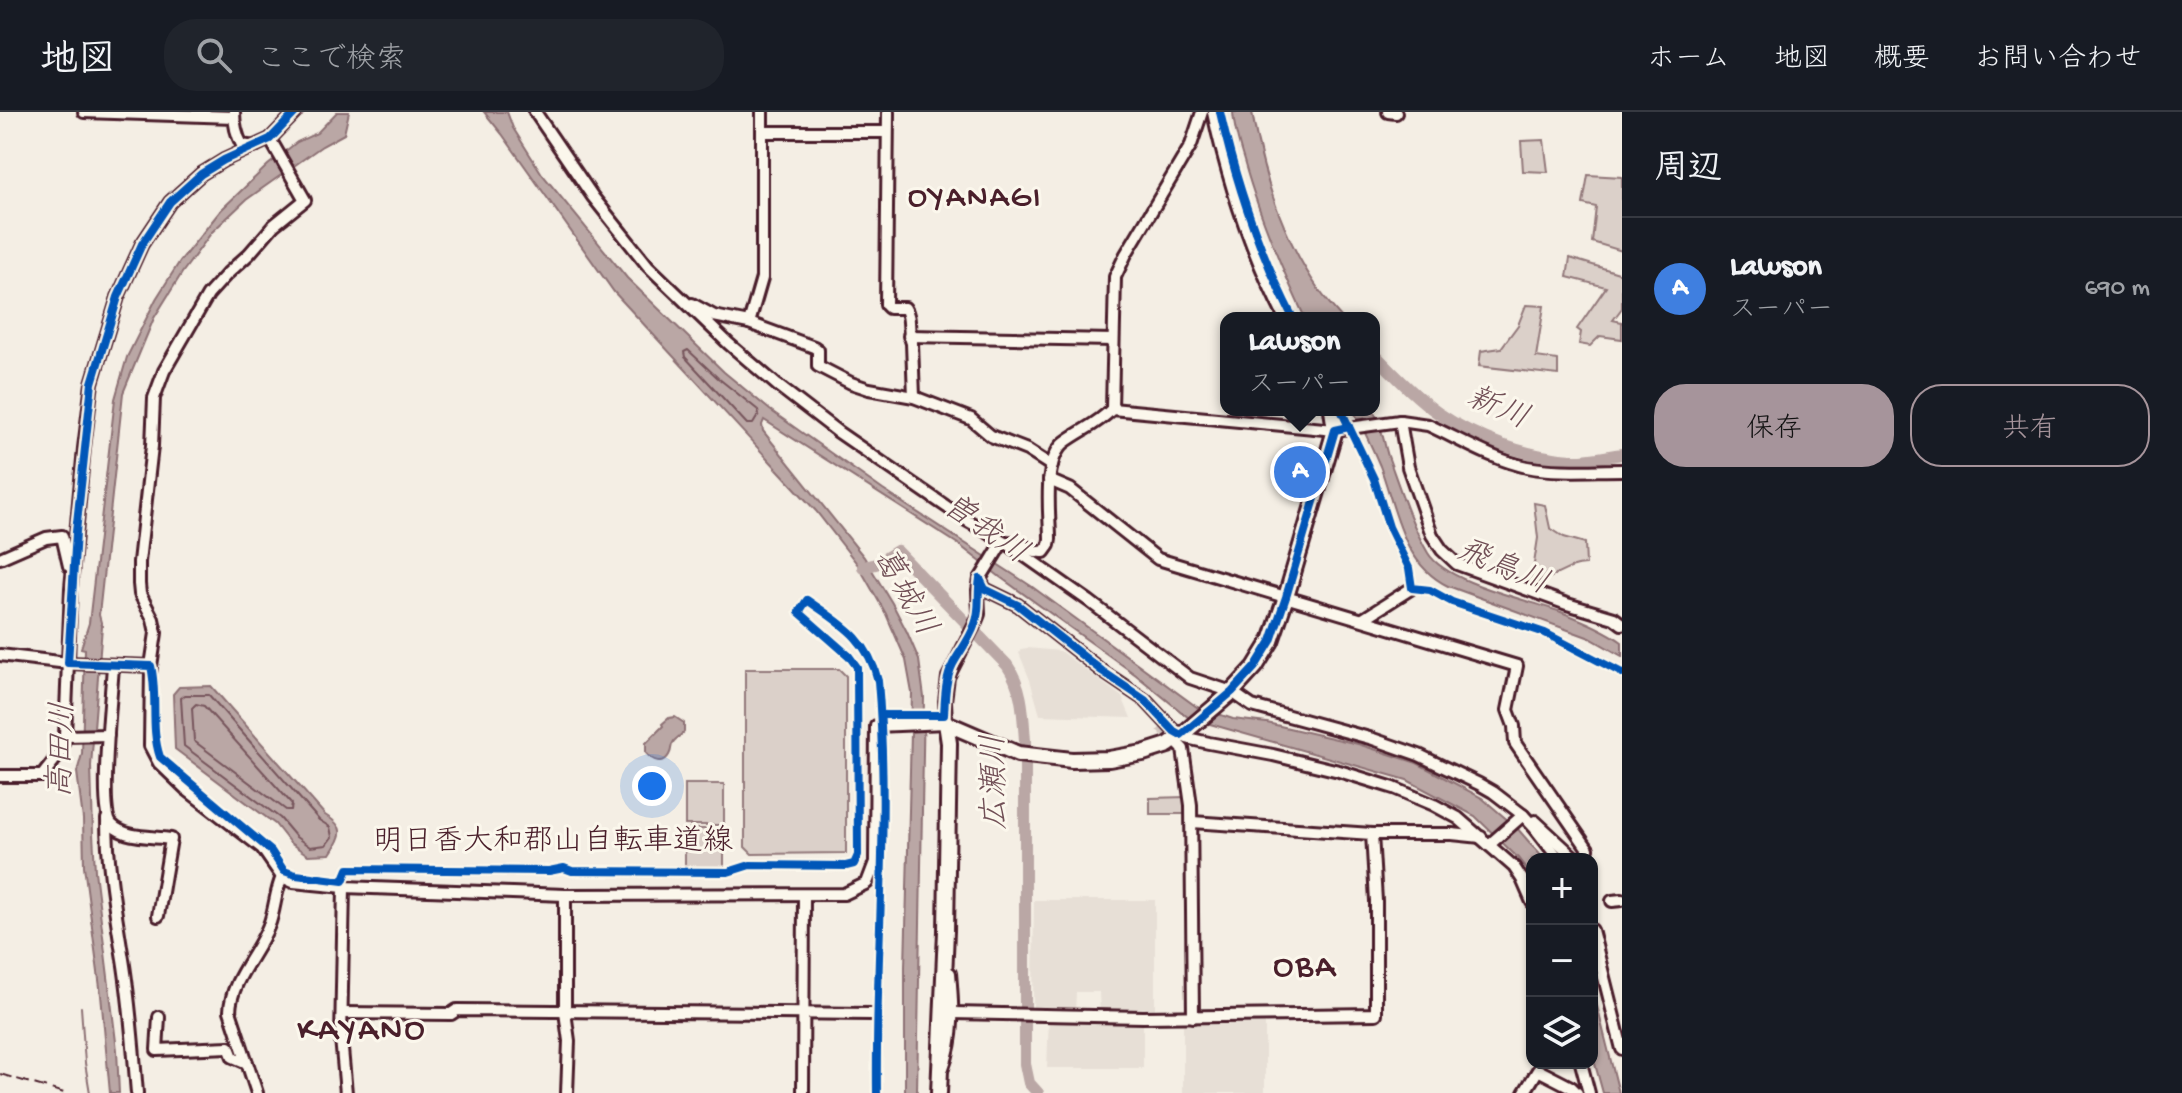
<!DOCTYPE html>
<html lang="ja">
<head>
<meta charset="utf-8">
<style>
	body { margin:0; font-family:"Gochi Hand","Klee One",sans-serif; background:#20242c; color:#f1f3f6 }
	.controls { position:absolute; right:24px; bottom:24px; display:grid; overflow:hidden; border-radius:16px; box-shadow:0 2px 6px #0004 }
	.controls button { width:72px; height:72px; display:grid; place-items:center; padding:0; border:0; border-bottom:2px solid #363941; background:#171b24; color:#f1f3f6; font:40px sans-serif }
	.you { position:absolute; left:652px; top:674px; width:28px; height:28px; margin:-20px; border:6px solid #fff; border-radius:50%; background:#1a73e8; box-shadow:0 0 0 12px #1a73e833 }
	.badge { display:grid; place-items:center; width:52px; height:52px; border-radius:50%; background:#a6949b; color:#fff; font-size:26px; font-weight:700 }
	.pin { position:absolute; translate:-50% -50%; border:4px solid #fff; box-shadow:0 2px 8px #0006 }
	.popup { position:absolute; left:1220px; top:200px; width:160px; height:104px; box-sizing:border-box; display:grid; place-content:center; border-radius:16px; background:#171b24; filter:drop-shadow(0 2px 6px #0005); font-size:26px; white-space:nowrap; color:#9ea1a6 }
	.popup b { font-size:30px; color:#f1f3f6 }
	.popup::after { content:''; position:absolute; left:50%; top:100%; margin-left:-16px; border:16px solid transparent; border-top-color:#171b24 }
	.list { margin:0; padding:0; list-style:none }
	h2 { display:flex; justify-content:space-between; align-items:center; height:104px; margin:0; padding:0 32px; font-size:34px }
	h2 small { font-size:26px; font-weight:400; color:#9ea1a6 }
	.list li { display:grid; grid-template-columns:52px 1fr auto; gap:24px; align-items:center; box-sizing:border-box; height:144px; padding:0 32px; border-top:2px solid #363941 }
	.list b { display:block; font-size:30px; white-space:nowrap }
	.list p { margin:0; font-size:26px; white-space:nowrap; color:#9ea1a6 }
	.list em { font-size:26px; font-style:normal; color:#9ea1a6 }
	.actions { display:flex; gap:16px; padding:24px 32px }
	.actions a { flex:1; padding:18px 0; border:2px solid #a6949b; border-radius:32px; text-align:center; font-size:28px; color:#a6949b }
	.actions .main { background:#a6949b; color:#111 }
	.icon { flex:none; width:44px; height:44px; fill:none; stroke:currentColor; stroke-width:2; stroke-linecap:round; stroke-linejoin:round }
	.map { position:relative; flex:none; width:1622px; height:981px; overflow:hidden }
	header { display:flex; align-items:center; gap:48px; box-sizing:border-box; height:112px; padding:0 40px; background:#171b24; border-bottom:2px solid #363941 }
	header strong { font-size:38px }
	nav { display:flex; gap:44px; margin-inline-start:auto; font-size:28px }
	.search { width:560px; height:72px; background:#20242c; display:flex; align-items:center; gap:20px; box-sizing:border-box; padding:0 28px; border-radius:32px; color:#9ea1a6; font-size:30px }
	main { display:flex }
	aside { flex:1; background:#171b24 }
	.map>svg:first-child { display:block }
	.built { fill:#e7dfd6 }
	.green { fill:#dbd0c9; stroke:#92787a; stroke-width:2 }
	.water { fill:#baa7a5; stroke:#8d7174; stroke-width:2 }
	.lines { fill:none; stroke-linecap:round; stroke-linejoin:round }
	.shore { stroke:#77555c; stroke-width:2 }
	.stream { stroke:#8d7174; stroke-width:2 }
	.river { stroke:#baa7a5; stroke-width:12 }
	.minor-tunnel { stroke:#d2c5bf; stroke-width:10; stroke-dasharray:10 5; stroke-linecap:butt }
	.minor-casing { stroke:#4a1f2b; stroke-width:16 }
	.major-casing { stroke:#4a1f2b; stroke-width:20 }
	.minor { stroke:#fbf7ec; stroke-width:10 }
	.major { stroke:#fbf7ec; stroke-width:14 }
	.rail { stroke:#4a1f2b; stroke-width:2; stroke-dasharray:12 6; stroke-linecap:butt }
	.cycleway-casing { stroke:#fbf7ec; stroke-width:13 }
	.cycleway { stroke:#0057b8; stroke-width:8 }
	.labels { text-anchor:middle; dominant-baseline:central; stroke-width:6; stroke-linejoin:round; paint-order:stroke }
	.street-label { font-size:30px; fill:#4a1f2b; stroke:#fbf7ec }
	.neighbourhood-label { font-size:32px; letter-spacing:2px; fill:#4a1f2b; stroke:#fbf7ec }
	.water-label { font-size:32px; font-style:italic; fill:#714f56; stroke:#fbf7ec }
	.quarter-label { font-size:34px; letter-spacing:2px; fill:#4a1f2b; stroke:#fbf7ec }
</style>
</head>
<body>
<header>
<strong>地図</strong>
<div class="search"><svg class="icon" aria-label="search" viewBox="0 0 24 24"><circle cx="10" cy="10" r="6"/><path d="M15 15l6 6"/></svg>ここで検索</div>
<nav><a>ホーム</a><a>地図</a><a>概要</a><a>お問い合わせ</a></nav>
</header>
<main>
<div class="map">
<svg width="1622" height="981" viewBox="0 0 1622 981">
	<rect width="100%" height="100%" fill="#f4eee4"/>
	<filter id="ink" filterUnits="userSpaceOnUse"><feTurbulence type="fractalNoise" baseFrequency=".0125" numOctaves="2"/><feDisplacementMap in="SourceGraphic" scale="16" xChannelSelector="R" yChannelSelector="G"/><feConvolveMatrix kernelMatrix="1 2 1 2 8 2 1 2 1" color-interpolation-filters="sRGB"/></filter>
	<g filter="url(#ink)">
		<g class="built">
			<path d="M1027,536L1060,539L1122,585L1131,606L1040,603L1030,568L1019,541L1021,537Z"/>
			<path d="M1034,788H1155V901H1100L1099,880H1076L1075,901L1033,899Z"/>
			<path d="M1049,906L1143,908V956H1047Z"/>
			<path d="M1265,909V981H1183V910Z"/>
		</g>
		<g class="green">
			<path d="M1544,28L1548,60L1523,59L1521,29Z"/>
			<path d="M1588,63L1622,65V139L1592,130L1596,95L1583,92Z"/>
			<path d="M1570,146L1622,162V196L1613,208L1622,210V227L1600,224L1590,234L1579,232L1581,220L1577,217L1606,175L1567,165Z"/>
			<path d="M1526,193L1544,194L1536,245L1558,248V263L1479,254L1481,239L1501,236L1518,213Z"/>
			<path d="M1534,391L1545,393L1550,416L1564,425L1585,431L1586,453C1566,453 1551,470 1531,471L1538,426Z"/>
			<path d="M745,557H839L846,564V741L752,742L745,735Z"/>
			<rect x="685" y="672" width="39" height="41"/>
			<path d="M1186,685L1188,702H1150V686Z"/>
			<rect x="685" y="717" width="39" height="41"/>
		</g>
		<g class="water">
			<path d="M337,0H349L344,22L322,34L246,88L212,120L182,161L154,206L123,281L99,503L102,514L91,654L93,721L95,759L117,938L119,981H110L101,883L84,754L83,707L77,660L82,642L85,537L81,536L89,511L115,287L127,245L156,187L180,149L221,98L268,53L297,30L317,21Z"/>
			<path d="M484,0H507L513,16L542,62L627,166L724,260L770,298L883,378L1031,474L1197,595L1233,607L1267,611L1358,632L1417,651L1482,686L1517,716L1543,746L1532,747V764L1518,746L1475,704L1407,668L1189,606L1136,563L1000,465L958,432L764,308L762,313L763,319L864,445L892,491L907,520L919,548L924,585L917,981H905V855L912,581L906,548L886,502L858,453L816,399L614,180L502,22Z"/>
			<path d="M1233,0H1252C1262,61 1283,126 1319,178C1326,188 1334,197 1342,206H1305C1281,155 1259,103 1244,49C1239,33 1234,17 1233,0Z"/>
			<path d="M1353,298H1373C1382,313 1383,328 1388,344C1400,377 1411,412 1428,441C1446,471 1529,488 1561,500C1582,508 1604,517 1622,530V544L1590,526L1448,474C1402,452 1396,397 1380,354C1372,335 1363,316 1353,298Z"/>
			<path d="M211,574L325,703C346,715 343,723 330,742L308,743L290,731L275,712L175,637L173,582L179,575Z"/>
			<path d="M675,605L684,611V620C681,623 677,626 674,629C669,636 673,636 669,643C663,654 652,648 646,641V631L663,614L662,612L669,606Z"/>
			<path d="M1592,874L1619,981H1603L1592,941Z"/>
		</g>
		<g class="lines">
			<g class="shore">
				<path d="M688,238L718,266L758,298L759,302L753,312H747L685,245L684,240Z"/>
				<path d="M185,583H209L319,708L330,715L332,725L326,733L310,735L296,725L280,706L184,634L181,586Z"/>
				<path d="M196,592L204,594L292,692L291,698H286L194,629L192,596Z"/>
			</g>
			<path class="stream" d="M81,895L85,951L90,981"/>
			<g class="river">
				<path d="M1374,242C1394,262 1414,284 1438,301C1476,327 1527,345 1572,348C1588,349 1606,344 1622,342"/>
				<path d="M863,455L876,452L897,439L1007,553C1023,576 1023,602 1025,629V952L1029,971L1038,981"/>
			</g>
			<path class="minor-tunnel" d="M1161,615L1175,629"/>
			<defs>
				<g id="minor">
					<path d="M84,0L234,5"/>
					<path d="M234,0C234,12 236,22 242,33L254,35"/>
					<path d="M535,0L593,85L648,154L729,232L777,273L838,320L966,408L1005,430L1089,489L1190,566L1232,580L1252,594L1373,627L1419,643L1479,672L1493,680L1523,703L1534,715L1559,747"/>
					<path d="M888,0L886,193L889,196H905C912,206 907,220 912,231L914,285"/>
					<path d="M1202,0L1191,33L1126,142L1115,165L1112,297L1335,318L1400,309L1428,313C1459,327 1493,348 1527,355C1558,361 1590,358 1622,358"/>
					<path d="M1388,0L1396,1"/>
					<path d="M762,20H887"/>
					<path d="M270,27L305,88L274,113L249,142L227,162L208,183L164,259L154,286L152,334L139,450V472L140,482L153,507L156,521L151,554L150,634L159,651L186,677L262,736L282,765L293,770L344,775L565,783L844,782L867,771L875,750L876,614L946,611L945,589L948,565L975,512L979,502L978,478L980,467L1002,431C1022,427 1027,441 1044,440L1049,433L1050,427C1050,401 1042,348 1065,330C1081,318 1098,312 1112,297"/>
					<path d="M692,192L714,204L749,211L814,235L818,238V254L851,271L869,277L914,285L971,307L991,324L1027,338L1052,354"/>
					<path d="M749,211L762,166V0"/>
					<path d="M909,224L1113,228"/>
					<path d="M1400,309L1408,355L1432,423L1442,438L1457,452L1567,492L1614,506L1622,512"/>
					<path d="M1049,368L1070,377L1158,447L1517,554L1508,598L1514,614L1515,631L1588,737L1584,746H1575L1535,709"/>
					<path d="M0,446L46,426L62,424L69,454"/>
					<path d="M980,467L985,477L1018,493L1102,559L1145,588L1174,619L1187,626L1209,631L1273,643L1339,659L1394,676L1434,693L1458,706L1514,755L1522,767L1532,790"/>
					<path d="M1363,507L1412,476"/>
					<path d="M0,543L68,551L151,554"/>
					<path d="M113,553C112,578 98,699 112,713C126,727 153,724 171,727L158,804"/>
					<path d="M65,624L108,623"/>
					<path d="M1175,629L1183,637L1191,693L1193,905"/>
					<path d="M0,664H42L60,641L65,624L71,476L84,336L92,271L118,185L142,132L170,90L201,62L224,48L270,27L296,0"/>
					<path d="M107,707C107,752 115,796 122,841C130,887 133,934 137,981"/>
					<path d="M1192,710L1372,722H1452L1481,725"/>
					<path d="M1489,733L1523,703"/>
					<path d="M344,775L341,926L346,981"/>
					<path d="M565,783V900L569,929L567,981"/>
					<path d="M1612,789L1622,788"/>
					<path d="M1592,818L1622,937"/>
					<path d="M342,901L451,902L457,898L871,902"/>
					<path d="M953,901L1143,905L1376,902V789L1372,722"/>
					<path d="M159,905L157,938L229,935L233,945L247,951"/>
					<path d="M1581,951L1589,981"/>
					<path d="M943,956C955,925 953,893 950,861"/>
					<path d="M257,981L230,899C231,867 258,842 269,813C275,798 275,780 282,765"/>
					<path d="M803,981L804,783"/>
					<path d="M1524,981L1538,958L1571,975L1577,981"/>
				</g>
				<g id="major">
					<path d="M1215,0C1230,70 1254,142 1287,206"/>
					<path d="M946,611L1018,642L1072,648L1109,647L1143,641L1168,633L1184,621L1232,580L1255,555L1271,529L1286,485L1335,318L1332,298"/>
					<path d="M939,981L946,819L949,631L946,611"/>
				</g>
			</defs>
			<use href="#minor" class="minor-casing"/>
			<use href="#major" class="major-casing"/>
			<use href="#minor" class="minor"/>
			<use href="#major" class="major"/>
			<path class="rail" d="M0,962L64,981"/>
			<defs>
				<g id="cycleway">
					<path d="M296,0L270,27L224,48L201,62L170,90L142,132L118,185L92,271L76,420L68,551L151,554C158,584 150,616 160,645L271,739L284,759L296,763L343,769L348,757L549,759L564,756L572,759L728,760L750,753L846,754L854,752L858,743L857,555L849,544L799,500L807,488C841,512 868,526 878,569C890,706 875,844 877,981"/>
					<path d="M1220,0C1236,71 1260,142 1293,206"/>
					<path d="M1341,298L1374,367L1389,415L1409,456L1412,476L1430,478L1452,490L1545,521L1622,561"/>
					<path d="M980,467L985,477L1018,493L1102,559L1145,588L1174,619L1181,623L1232,580L1255,555L1271,529L1286,485L1335,318L1349,315"/>
					<path d="M881,603H944C945,586 945,568 953,552C960,539 970,527 975,512C981,498 977,482 980,467"/>
				</g>
			</defs>
			<use href="#cycleway" class="cycleway-casing"/>
			<use href="#cycleway" class="cycleway"/>
		</g>
	</g>
	<g class="labels">
		<g class="street-label">
			<text x="553" y="731">明日香大和郡山自転車道線</text>
		</g>
		<g class="neighbourhood-label">
			<text x="975" y="87">OYANAGI</text>
		</g>
		<g class="water-label">
			<text transform="translate(1497 298) rotate(23)">新川</text>
			<text transform="translate(984 419) rotate(35)">曽我川</text>
			<text transform="translate(1502 457) rotate(23)">飛鳥川</text>
			<text transform="translate(903 481) rotate(60)">葛城川</text>
			<text transform="translate(64 638) rotate(-88)">高田川</text>
			<text transform="translate(997 670) rotate(-91)">広瀬川</text>
		</g>
		<g class="quarter-label">
			<text x="1305" y="857">OBA</text>
			<text x="362" y="920">KAYANO</text>
		</g>
	</g>
</svg>
<div class="controls">
<button>+</button>
<button>−</button>
<button><svg class="icon" aria-label="layers" viewBox="0 0 24 24"><path d="M12 4l9 5-9 5-9-5zM3 14l9 5 9-5"/></svg></button>
</div>
<div class="you"></div>
<div class="pin badge" style="left:1300px;top:360px;background:#3f7fe0">A</div>
<div class="popup"><b>Lawson</b>スーパー</div>
</div>
<aside>
<h2>周辺<small></small></h2>
<ul class="list">
<li><span class="badge" style="background:#3f7fe0">A</span><div><b>Lawson</b><p>スーパー</p></div><em>690 m</em></li>
</ul>
<div class="actions"><a class="main">保存</a><a>共有</a></div>
</aside>
</main>
</body>
</html>
